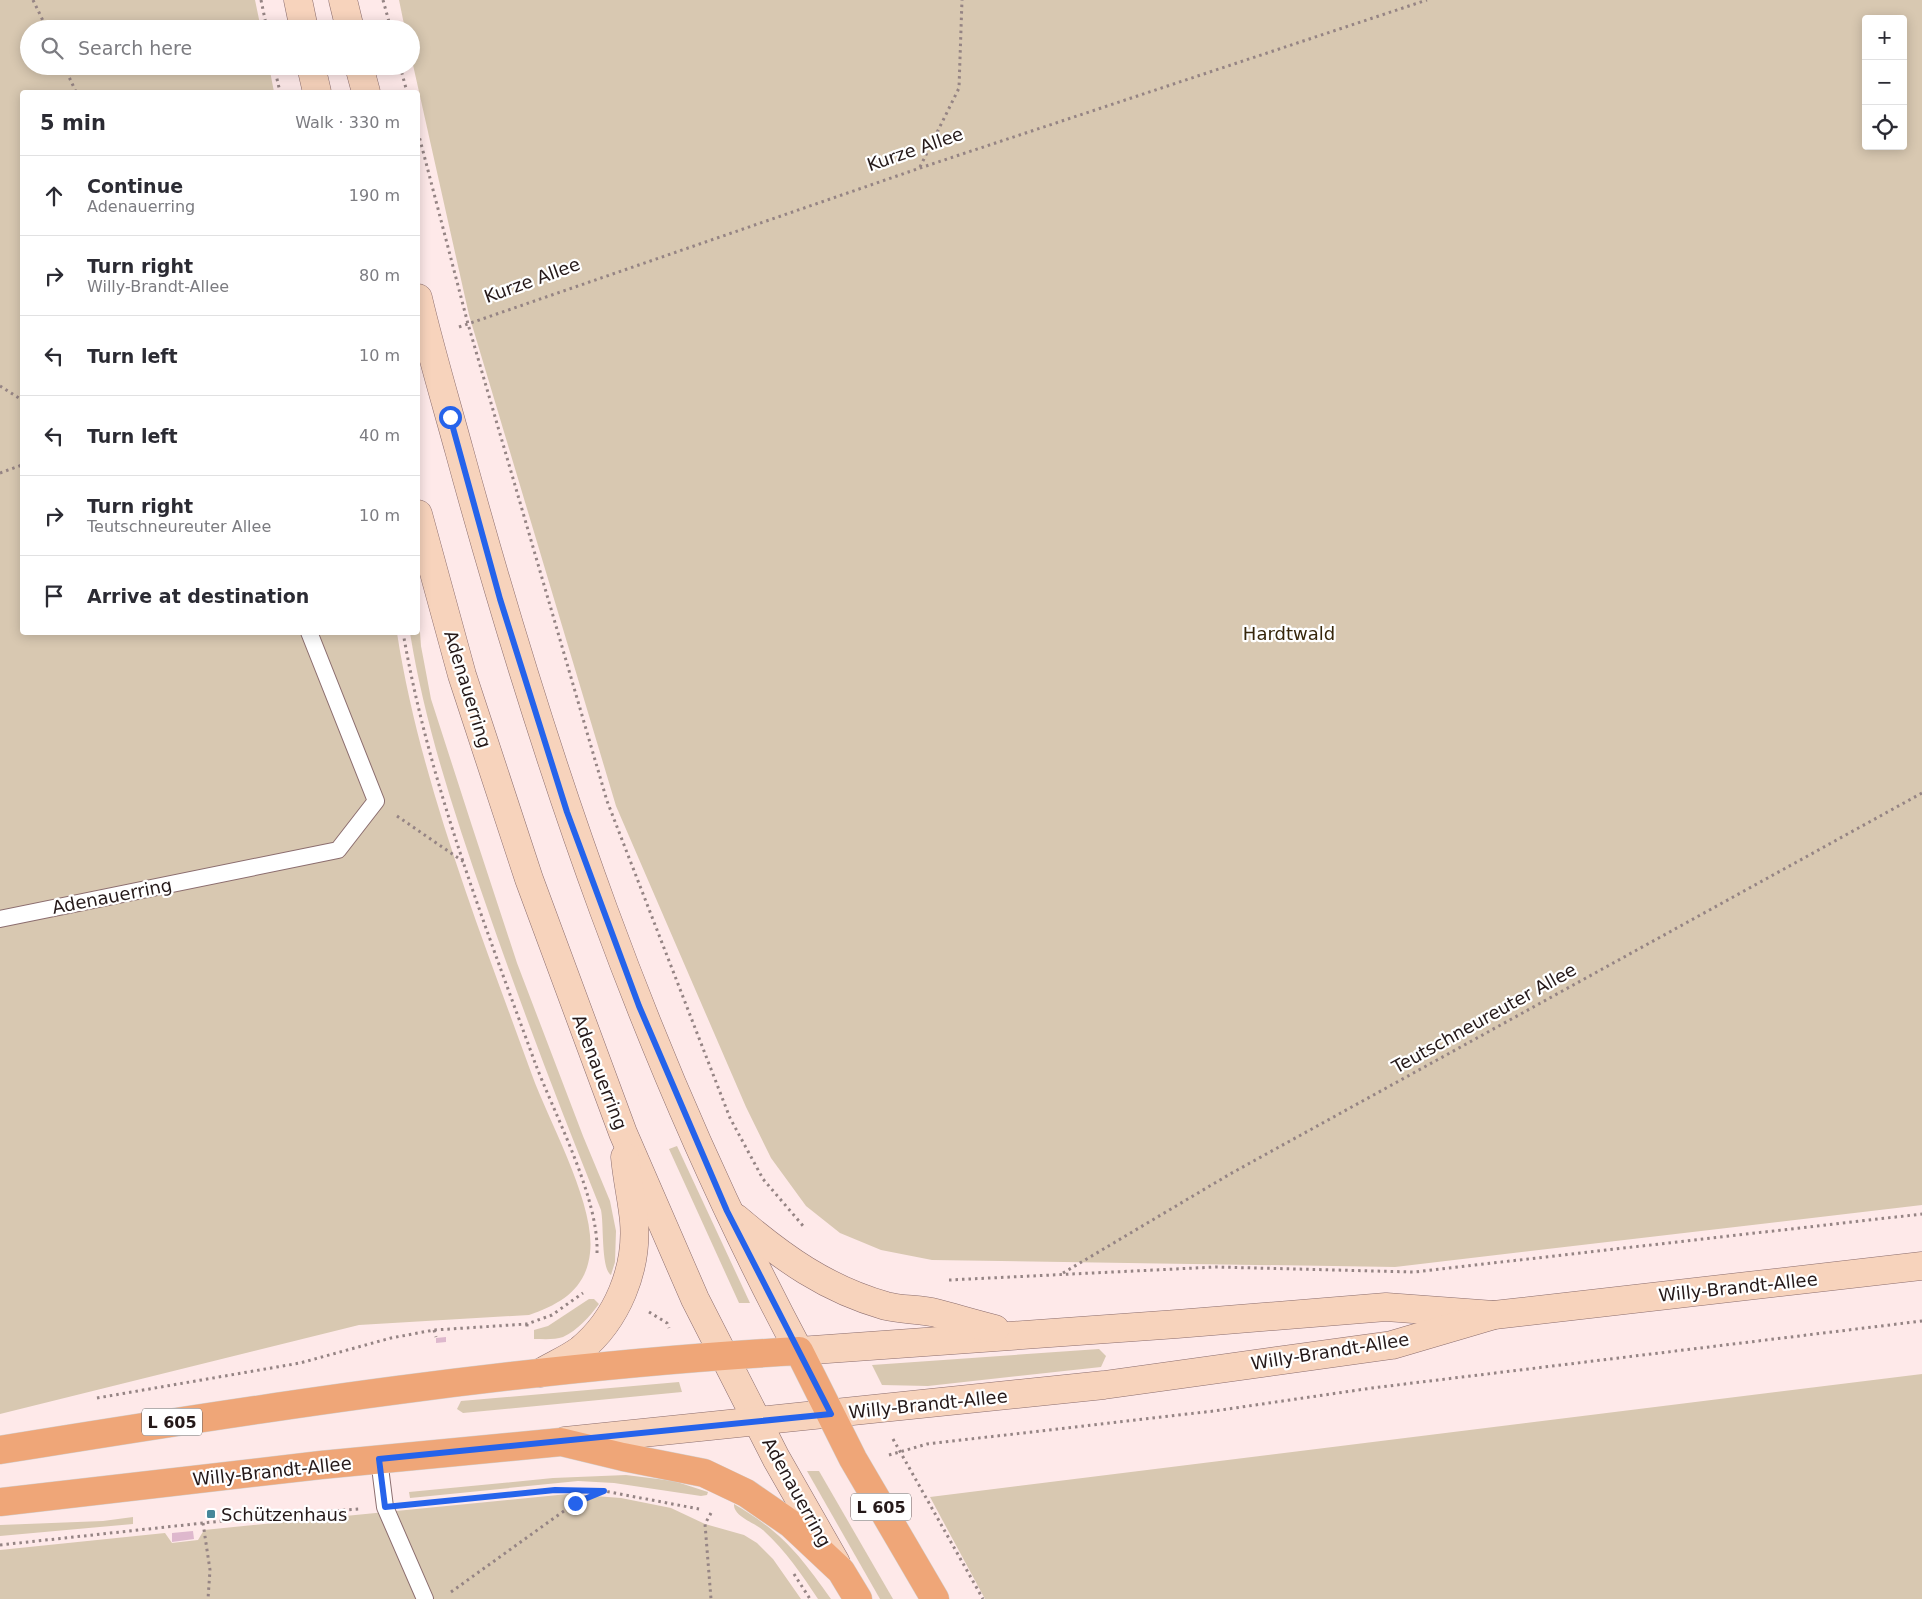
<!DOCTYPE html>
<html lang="en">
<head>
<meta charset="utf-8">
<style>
	body { margin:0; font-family:"DejaVu Sans",sans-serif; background:#f2f2f3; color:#2b2b33 }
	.controls { position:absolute; right:15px; top:15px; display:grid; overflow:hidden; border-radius:5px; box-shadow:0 2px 12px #0003 }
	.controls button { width:45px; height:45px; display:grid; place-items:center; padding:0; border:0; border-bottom:1px solid #e1e1e2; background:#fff; color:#2b2b33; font:25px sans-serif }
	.stop { position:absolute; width:15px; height:15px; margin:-11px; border:4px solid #2563eb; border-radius:50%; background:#fff }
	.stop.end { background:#2563eb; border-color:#fff; box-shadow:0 1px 5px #0008 }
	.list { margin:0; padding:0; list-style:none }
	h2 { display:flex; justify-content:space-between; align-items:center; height:65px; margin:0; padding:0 20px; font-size:21px }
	h2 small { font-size:16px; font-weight:400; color:#7c7c81 }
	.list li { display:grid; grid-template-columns:32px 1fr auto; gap:15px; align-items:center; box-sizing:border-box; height:80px; padding:0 20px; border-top:1px solid #e1e1e2 }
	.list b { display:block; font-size:19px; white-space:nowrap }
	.list p { margin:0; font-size:16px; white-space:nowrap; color:#7c7c81 }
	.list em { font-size:16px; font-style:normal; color:#7c7c81 }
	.icon { flex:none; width:28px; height:28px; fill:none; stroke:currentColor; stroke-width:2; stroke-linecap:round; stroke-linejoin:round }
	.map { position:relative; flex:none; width:1922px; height:1599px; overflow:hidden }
	.search { position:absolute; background:#fff; box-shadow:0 2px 12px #0003; left:20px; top:20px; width:400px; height:55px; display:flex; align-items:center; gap:12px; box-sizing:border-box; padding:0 18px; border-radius:28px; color:#7c7c81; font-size:19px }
	.panel { position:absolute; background:#fff; box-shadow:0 2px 12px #0003; left:20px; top:90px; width:400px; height:545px; border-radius:5px }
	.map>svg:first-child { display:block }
	.green { fill:#d8c8b1; fill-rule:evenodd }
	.building { fill:#deb8cd }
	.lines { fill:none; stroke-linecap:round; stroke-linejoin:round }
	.lane-casing { stroke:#8b6d6e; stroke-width:18 }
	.secondary-casing { stroke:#8b6d6e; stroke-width:29 }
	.primary-casing { stroke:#d3d1d1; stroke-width:29 }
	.path { stroke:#958484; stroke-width:3; stroke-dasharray:2.5 4; stroke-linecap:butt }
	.lane { stroke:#fff; stroke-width:16 }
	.secondary { stroke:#f7d3bc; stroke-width:28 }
	.primary { stroke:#efa678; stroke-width:28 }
	.route { stroke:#2563eb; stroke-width:6 }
	.poi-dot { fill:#46879a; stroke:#fff; stroke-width:2 }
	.labels { text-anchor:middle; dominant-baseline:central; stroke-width:4.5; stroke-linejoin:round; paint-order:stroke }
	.shield { fill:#fff; stroke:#665e5e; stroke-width:1 }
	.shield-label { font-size:16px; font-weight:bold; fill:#251919 }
	.street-label { font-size:18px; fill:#251919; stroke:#fff }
	.park-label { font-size:18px; fill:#36260a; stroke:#fff }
	.poi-label { font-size:18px; fill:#251919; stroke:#fff; text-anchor:start }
</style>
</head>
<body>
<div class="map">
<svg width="1922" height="1599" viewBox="0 0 1922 1599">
	<rect width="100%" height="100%" fill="#fee9e9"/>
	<g class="green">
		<path d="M0,0H255L261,29H29V66H269L274,92H22V632L397,633C420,781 481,934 532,1075C549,1122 596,1205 590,1253C586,1289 561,1304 529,1315L359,1325L0,1414Z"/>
		<path d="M399,0H1922V1205L1395,1267L932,1260L881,1250L840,1233L806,1206L771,1158L746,1107L616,806L469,315L411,56V29H405ZM1866,19H1903V146H1866Z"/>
		<path d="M418,604L421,646L431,699L472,826L517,963L583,1136L610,1201L616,1231L615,1262L611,1275C601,1269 604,1224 601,1210C560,1108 521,1006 485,902C454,813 425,725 410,633L418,632Z"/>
		<path d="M677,1146L750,1303H739L669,1149Z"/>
		<path d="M589,1299H594L599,1304C590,1316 577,1331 563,1337C555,1340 543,1339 534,1339V1330L548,1326Z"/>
		<path d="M1099,1349L1106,1356L1101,1367L928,1386L882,1385L872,1365Z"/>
		<path d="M1922,1374V1599H985L930,1497Z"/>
		<path d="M679,1382L682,1392L463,1413L457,1409L461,1401Z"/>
		<path d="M807,1471H819L893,1599H880Z"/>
		<path d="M626,1475L674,1481L708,1492L707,1495L701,1496L614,1483L578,1481L410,1498L409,1492L553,1478Z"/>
		<path d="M568,1494L621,1498L671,1508L705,1524L744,1535L757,1543L773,1559L801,1599H0V1550L165,1533L172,1543L198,1540L204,1530Z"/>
		<path d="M734,1504C782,1532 799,1554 831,1599H818C802,1575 786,1551 764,1531C756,1523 733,1517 734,1504Z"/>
		<path d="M133,1517V1524L0,1536V1525L103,1521Z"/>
	</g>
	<g class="building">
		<path d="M446,1337V1342L436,1343V1338Z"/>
		<path d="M193,1531L194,1539L172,1542V1533Z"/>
	</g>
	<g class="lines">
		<defs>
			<g id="lane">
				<path d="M0,919L338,850L376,801L309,632"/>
				<path d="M379,1459L385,1507L425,1599"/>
			</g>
			<g id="secondary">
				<path d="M298,0L304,29"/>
				<path d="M343,0L350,29"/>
				<path d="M311,66L317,92"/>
				<path d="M359,66L366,92"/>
				<path d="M418,298C430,349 445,399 459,450C544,761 647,1067 799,1351L1177,1324L1386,1307L1494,1315"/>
				<path d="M418,514L462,675L529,879L623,1133L695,1299L776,1458L836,1563"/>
				<path d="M736,1218C783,1258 826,1289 886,1306C902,1310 920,1309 936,1313C955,1318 975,1324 995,1329"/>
				<path d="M540,1373C553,1365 568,1359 580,1350C617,1320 638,1269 634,1221C632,1200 627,1179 625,1157"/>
				<path d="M565,1441L1104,1385L1392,1345L1494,1315L1922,1266"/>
			</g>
			<g id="primary">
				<path d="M0,1450C265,1407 530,1366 799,1351L853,1459L935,1599"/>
				<path d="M0,1502L321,1465L561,1442L623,1457L704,1473L746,1493L791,1524L841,1571L858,1599"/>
			</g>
		</defs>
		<use href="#lane" class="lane-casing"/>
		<use href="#secondary" class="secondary-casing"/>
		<use href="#primary" class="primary-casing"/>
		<g class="path">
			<path d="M33,0L47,29"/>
			<path d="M261,0L267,29"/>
			<path d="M383,0L391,29"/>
			<path d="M64,66L76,92"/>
			<path d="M274,66L280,92"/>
			<path d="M400,66L407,92"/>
			<path d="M418,132L468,324L607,801L730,1118L763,1179L804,1227"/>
			<path d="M920,167L959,88L962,0"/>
			<path d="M459,327L920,168L1427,0"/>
			<path d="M0,386L22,400"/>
			<path d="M0,473L22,465"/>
			<path d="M403,632C428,779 483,920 534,1060C554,1114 599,1197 597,1253"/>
			<path d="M397,816L464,862"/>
			<path d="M1063,1273L1230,1174L1922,793"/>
			<path d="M949,1280L1216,1267L1414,1272L1922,1214"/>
			<path d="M649,1312L667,1323L669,1328"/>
			<path d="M527,1324V1330"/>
			<path d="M434,1330L436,1337"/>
			<path d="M97,1398L300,1363L391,1338L434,1330L527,1324L552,1315L583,1293"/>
			<path d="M893,1439L983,1599"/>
			<path d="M889,1455L927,1444L1214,1411L1372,1388L1922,1321"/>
			<path d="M413,1504L555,1490L604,1491L699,1509"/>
			<path d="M711,1513L705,1524L711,1599"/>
			<path d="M203,1523L210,1570L208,1599"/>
			<path d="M0,1545L268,1516L359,1509"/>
			<path d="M794,1574L810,1599"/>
			<path d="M451,1592L575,1503L601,1492"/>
		</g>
		<use href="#lane" class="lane"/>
		<use href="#secondary" class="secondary"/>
		<use href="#primary" class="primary"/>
	</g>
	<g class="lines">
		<path class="route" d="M450,417L500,599L567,812L639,1006L727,1211L831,1414L379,1459L385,1507L555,1490L604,1491L575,1503"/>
	</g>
	<rect class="poi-dot" x="206" y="1509" width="10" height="10" rx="2.5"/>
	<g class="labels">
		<g class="shield">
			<rect x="142" y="1408.5" width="60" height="27" rx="4"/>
			<rect x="851" y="1493.5" width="60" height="27" rx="4"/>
		</g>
		<g class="shield-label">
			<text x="172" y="1422">L 605</text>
			<text x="881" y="1507">L 605</text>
		</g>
		<g class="street-label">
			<text transform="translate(915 149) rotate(-19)">Kurze Allee</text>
			<text transform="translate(532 280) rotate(-20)">Kurze Allee</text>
			<text transform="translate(468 689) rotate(73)">Adenauerring</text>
			<text transform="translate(112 896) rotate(-11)">Adenauerring</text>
			<text transform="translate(1484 1018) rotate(-29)">Teutschneureuter Allee</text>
			<text transform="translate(600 1072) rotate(69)">Adenauerring</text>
			<text transform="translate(1738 1287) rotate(-6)">Willy-Brandt-Allee</text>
			<text transform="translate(1330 1351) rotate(-9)">Willy-Brandt-Allee</text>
			<text transform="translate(928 1404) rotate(-6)">Willy-Brandt-Allee</text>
			<text transform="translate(272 1471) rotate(-6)">Willy-Brandt-Allee</text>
			<text transform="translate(797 1492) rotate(61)">Adenauerring</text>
		</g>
		<g class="park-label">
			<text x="1289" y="633">Hardtwald</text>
		</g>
		<g class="poi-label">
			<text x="221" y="1514">Schützenhaus</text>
		</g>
	</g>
</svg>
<div class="controls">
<button>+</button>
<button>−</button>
<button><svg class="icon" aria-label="locate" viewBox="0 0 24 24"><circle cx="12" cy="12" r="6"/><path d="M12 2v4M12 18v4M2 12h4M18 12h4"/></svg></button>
</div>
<div class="stop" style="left:450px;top:417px"></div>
<div class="stop end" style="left:575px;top:1503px"></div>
<div class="search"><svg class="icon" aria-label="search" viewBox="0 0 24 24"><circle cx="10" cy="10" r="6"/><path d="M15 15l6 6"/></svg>Search here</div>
<section class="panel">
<h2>5 min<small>Walk · 330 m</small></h2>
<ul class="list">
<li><svg class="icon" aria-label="ahead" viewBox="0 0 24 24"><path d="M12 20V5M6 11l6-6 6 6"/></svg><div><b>Continue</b><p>Adenauerring</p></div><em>190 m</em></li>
<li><svg class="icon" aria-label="right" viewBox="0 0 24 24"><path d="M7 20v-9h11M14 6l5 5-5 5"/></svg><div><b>Turn right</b><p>Willy-Brandt-Allee</p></div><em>80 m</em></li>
<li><svg class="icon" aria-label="left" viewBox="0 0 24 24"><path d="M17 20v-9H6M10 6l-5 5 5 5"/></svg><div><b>Turn left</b></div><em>10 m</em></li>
<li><svg class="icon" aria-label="left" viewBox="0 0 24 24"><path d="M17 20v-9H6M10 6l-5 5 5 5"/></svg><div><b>Turn left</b></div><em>40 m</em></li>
<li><svg class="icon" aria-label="right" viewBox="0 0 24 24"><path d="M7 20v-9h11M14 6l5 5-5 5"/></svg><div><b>Turn right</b><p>Teutschneureuter Allee</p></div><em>10 m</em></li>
<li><svg class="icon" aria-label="arrive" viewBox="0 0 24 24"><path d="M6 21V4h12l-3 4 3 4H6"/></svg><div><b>Arrive at destination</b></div></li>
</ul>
</section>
</div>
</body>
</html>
